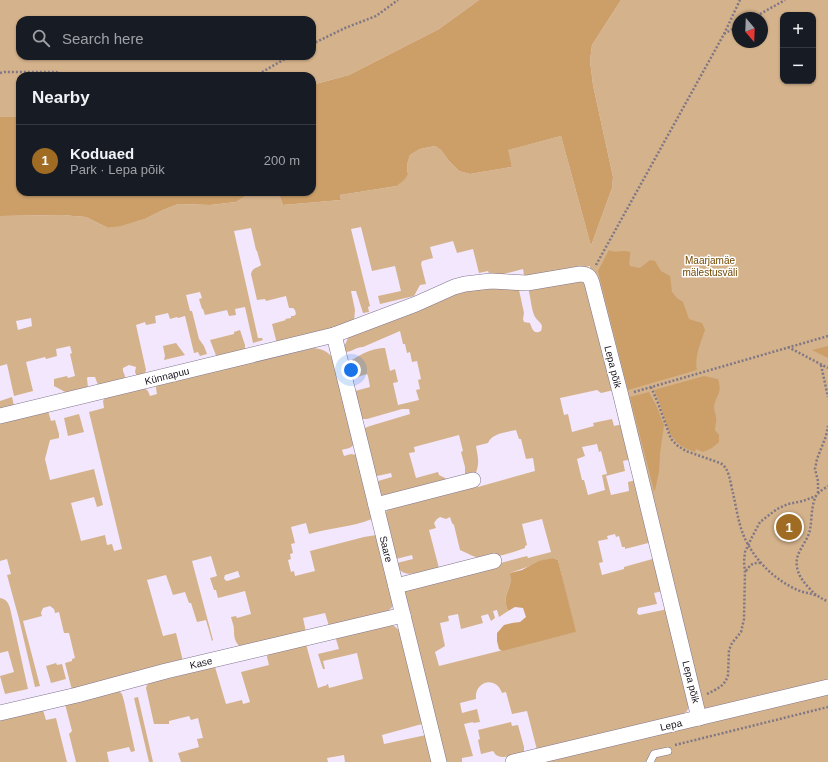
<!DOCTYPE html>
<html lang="en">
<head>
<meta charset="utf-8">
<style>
	body { margin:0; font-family:Arial,sans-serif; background:#20242c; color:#f1f3f6 }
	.controls { position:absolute; right:12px; top:12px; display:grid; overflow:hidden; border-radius:8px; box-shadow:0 1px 3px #0004 }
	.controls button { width:36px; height:36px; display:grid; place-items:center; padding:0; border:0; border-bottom:1px solid #363941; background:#171b24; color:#f1f3f6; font:20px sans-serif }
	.compass { position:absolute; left:732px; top:12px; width:36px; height:36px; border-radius:50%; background:#171b24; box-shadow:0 1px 3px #0004; rotate:161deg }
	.you { position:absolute; left:351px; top:370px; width:14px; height:14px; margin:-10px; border:3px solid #fff; border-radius:50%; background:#1a73e8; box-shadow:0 0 0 6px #1a73e833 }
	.badge { display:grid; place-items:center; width:26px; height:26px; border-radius:50%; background:#a06c23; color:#fff; font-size:13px; font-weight:700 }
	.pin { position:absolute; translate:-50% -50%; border:2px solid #fff; box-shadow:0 1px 4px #0006 }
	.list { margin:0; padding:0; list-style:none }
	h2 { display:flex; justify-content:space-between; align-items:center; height:52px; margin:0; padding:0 16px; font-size:17px }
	h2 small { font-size:13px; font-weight:400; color:#9ea1a6 }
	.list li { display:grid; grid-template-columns:26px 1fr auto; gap:12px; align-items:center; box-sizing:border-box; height:72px; padding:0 16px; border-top:1px solid #363941 }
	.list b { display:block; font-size:15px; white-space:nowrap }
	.list p { margin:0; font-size:13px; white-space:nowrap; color:#9ea1a6 }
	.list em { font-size:13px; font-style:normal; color:#9ea1a6 }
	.icon { flex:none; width:22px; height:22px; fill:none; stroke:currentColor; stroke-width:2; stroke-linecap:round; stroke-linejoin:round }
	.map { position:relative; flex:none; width:828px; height:762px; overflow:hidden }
	.search { position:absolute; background:#171b24; box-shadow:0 1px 3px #0004; left:16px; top:16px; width:300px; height:44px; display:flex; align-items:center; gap:10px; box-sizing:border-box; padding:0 14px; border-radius:12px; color:#9ea1a6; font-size:15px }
	.panel { position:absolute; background:#171b24; box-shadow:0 1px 3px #0004; left:16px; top:72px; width:300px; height:124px; border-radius:12px }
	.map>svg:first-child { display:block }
	.green { fill:#d4b28b; fill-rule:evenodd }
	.forest { fill:#cc9f69 }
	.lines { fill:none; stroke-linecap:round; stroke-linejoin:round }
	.service-casing { stroke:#81758d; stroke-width:8 }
	.minor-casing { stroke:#81758d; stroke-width:16 }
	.path { stroke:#7f7786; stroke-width:2.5; stroke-dasharray:2 2; stroke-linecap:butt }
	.service { stroke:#fff; stroke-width:7 }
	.minor { stroke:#fff; stroke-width:15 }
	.labels { text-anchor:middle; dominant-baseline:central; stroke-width:3; stroke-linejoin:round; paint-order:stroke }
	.park-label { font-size:10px; fill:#744903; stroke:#fff }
	.street-label { font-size:10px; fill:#18131d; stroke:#fff }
</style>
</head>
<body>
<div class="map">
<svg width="828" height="762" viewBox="0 0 828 762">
	<rect width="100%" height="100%" fill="#f2e7fd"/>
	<g class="green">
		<path d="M0,0H479L439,29L349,75L312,85V76H20V117H0ZM20,20H312V56H20Z"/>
		<path d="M621,0H828V687L699,718L590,277V266L528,279L524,275L523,269L496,276H490L488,271L479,273L473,249L457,253L453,241L430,247L433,258L422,261L421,264L426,284L420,285L414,296L380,304L378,296L401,291L395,266L372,271L361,227L351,229L370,306L368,307L369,312L363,313L356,291H351L355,310L354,321L353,322L277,344L272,324L286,320L285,319L291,318V316H294L296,314L295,310L293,308H289L286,296L266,301L265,299L257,300L251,274C252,269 255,268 260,266L261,265L257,251L256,250L251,228L234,231L258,338H262L263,340L253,343L245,307L235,309L236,315L229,316L227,310L205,315L203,309H202L199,299L202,298L200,292L186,295L190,311H192L199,339L204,346L207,354L200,356L198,352L194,353L185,316L178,318L177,317L170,319L168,313L155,316L156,323L146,325L145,322L136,325L146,370L144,375L137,376L135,372L136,367L129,365L123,368C122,372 126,375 125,380L98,385L95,377H88L87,378L88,388L67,393L54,386V379L67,376L68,378L75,376L70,354L72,353L70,346L56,349L57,356L46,359L45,357L26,362L33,391L14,396L7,364L0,366V216L61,215L86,217L108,228L123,225L145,219L163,210L178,204L210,205L236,202L252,192H278L283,205L341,200L340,195L397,186L408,175L407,165L410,155L420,149L435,146L441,150L449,161L459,171L470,174L512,167L507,150L561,136L591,246L612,188L613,177L593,85L590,61L592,45ZM783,15H813V81H783ZM738,18H762V42H738ZM31,318L32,326L18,330L16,321Z"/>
		<path d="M584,280L614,390L601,393L597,390L560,398L564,415L568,414L572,432L594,426L593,423L612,419L614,426L623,424L632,459L623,461L625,471L606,476L611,495L629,491L628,482L636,480L652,542L625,549V547H622L619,536L616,537L615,534L607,536L608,539L598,541L603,562L599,563L602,575L624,569V567L656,558L663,591L654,593L657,604L638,608L637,613L639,615L668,609L689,706L687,711L681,716L537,750L527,711L512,714L506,692L502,693C496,675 474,681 476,699L460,703L462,713L477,709L480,722L473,723V722L464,724L473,756L462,758V762H446L405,594V591L497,564L527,556L528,558L551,552L542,519L522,524L527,545L525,546V548C514,552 493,559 482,558C475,558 467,553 460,550L454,525L452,523L450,517L446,519L440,517L437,519L434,523L436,528L429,530L439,568C430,570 409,578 401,571C398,569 398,566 397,563L413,559L412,555L396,559L385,514L388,509L477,485L478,487L535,471L533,458L526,459L521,439H519L516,430C507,432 492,433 488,443L476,446C478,458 480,463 475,475L465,477V467L461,452L463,451L459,435L414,447L415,452L409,453L416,478L438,472L439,475L447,479L382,499L379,491L377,483L378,481L392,477L391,473L377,476L376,475L364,429L365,428L370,426L410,414L409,409H402L367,419H362L361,417L355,391L370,387L368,376L367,374L351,379L348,363C356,356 374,347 385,348L390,371L395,369L398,382L393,383L398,405L419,400L416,390L420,389L418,380L421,379L417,361L412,362L410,352L407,353L405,344H403L400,331L363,347C356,347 352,352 345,352L344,347L349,336L474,287L519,290L524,313L523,319L524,322L530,323C532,329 534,335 541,331C544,323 539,323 535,317C531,309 531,298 528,288ZM597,444L599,452L601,451L607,474L602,475L605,490L588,495L584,480H582L577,459L585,456L582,447ZM553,558L558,560L575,632L439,666L435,652L445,646L440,623L449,621L448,616L458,614L461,629L483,623L481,616L488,614L491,621L495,618L493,611L497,610L499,617L508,611C503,598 507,596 510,584C511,581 510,577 510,573Z"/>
		<path d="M240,330L245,345V351L217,358L210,340L234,334V332Z"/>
		<path d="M176,343L185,355L164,360L165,356L163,346Z"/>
		<path d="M314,348C322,349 327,351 332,357L354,444C351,449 347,448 342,450L344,456L351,454L357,455L372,519C352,527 329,528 309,534L306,523L291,527L295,543L291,544L293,553L290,554L291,559L288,560L291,572L294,571L295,576L315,571L310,551L364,537L376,535L393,602C393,608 390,610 385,612L329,626L325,613L303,618L306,632L241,648C235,642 234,638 234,630C234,626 232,621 231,617L236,616L237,618L251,614L245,591L218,598L216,590H214L210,578L217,576L211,556L192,561L213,640L212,641L206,620L197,622L191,603H189L185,592L173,595L166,575L147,580L163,636L176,633L183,661L72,690L65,663L72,661V659L75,658L69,633H64L59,612L55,613L54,609L50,606L43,608L41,613L42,616L23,621L40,686L35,687L19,619L7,575L11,574L7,559L0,561V422L48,411L51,421L55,420L59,434V438L50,440L45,459L50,480L94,469L103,505L97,507L94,497L71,503L81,541L105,535L107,545L112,544L114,551L122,549L89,412L104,408L103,401L104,399L109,397L144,388L148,391L150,396L157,394L156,388L157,385ZM238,571L240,577L227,581L225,580L224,578L225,575Z"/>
		<path d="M12,397L14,406L0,409V401Z"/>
		<path d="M79,414L84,432L68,436L64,418Z"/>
		<path d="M0,598C6,599 8,602 10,608L28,689L5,694L0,676L14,672L8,651L0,653Z"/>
		<path d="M389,624C395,626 397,628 400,632L422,724L382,735L384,744L426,735L433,762H345L344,755L327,758L328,762H181L178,753L199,747L197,739L203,738L198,718L191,720L189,716L169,721V724H154L146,688L147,685L149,683L215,667L226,704L242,700L243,704L250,702L241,672L269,665L267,657L268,654L306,644L318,688L327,685V684H328L329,688L363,679L357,653L323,661L325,669H323L318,654L339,649L335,636Z"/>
		<path d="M56,663L57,665L62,664L66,679L51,683L46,666Z"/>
		<path d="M119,691L122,694L124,701L135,751L131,752L129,747L107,752L109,762H76L69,734L72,731L65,704Z"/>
		<path d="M828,693V762H533Z"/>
		<path d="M138,697L153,762H149L134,698Z"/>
		<path d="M43,710L46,720L56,718L67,762H0V719Z"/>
		<path d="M511,722L512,726L518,725L524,747V752C517,754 504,759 498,756C495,755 495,753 493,751L481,754L478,740L480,739L478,730Z"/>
	</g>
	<g class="forest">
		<path d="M479,0H621L592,45L590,61L593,85L613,177L612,188L591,246L561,136L508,150L512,167L470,174L459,171L449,161L441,150L435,146L420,149L410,155L407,165L408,175L404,180L397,186L340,195L341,200L283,205L278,192H312V85L349,75L439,29Z"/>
		<path d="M0,117H20V192H252L236,202L210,205L178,204L163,210L145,219L121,226L108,228L86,217L61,215L0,216Z"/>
		<path d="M609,250C616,254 623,249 630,252C631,257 628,261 630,266L640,268L650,260L655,261L661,271L670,276L672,292L677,298L683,302L689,319L695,321L702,323L705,330C701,341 694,359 697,370L628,390L598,271Z"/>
		<path d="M828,346V358L812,350Z"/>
		<path d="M704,376L718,379C723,394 715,396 714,408C714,411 716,414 716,417C717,421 715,426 715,430L719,435V442L712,448L703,452L696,449L695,452C687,449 679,446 674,439C668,433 667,424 664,416C661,407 658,399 654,390Z"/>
		<path d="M649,392L656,405L664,425L660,454L659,472L655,490L654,491L630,397Z"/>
		<path d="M553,558L558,560L576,632L502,651L499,649L497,641V633L504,625L512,623L520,622L526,617L523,608L515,607L508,611C503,598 507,596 510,584C511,581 510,577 510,573L522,570L539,561Z"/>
	</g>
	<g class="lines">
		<defs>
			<path id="service" d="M650,762L654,754L668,751"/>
			<g id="minor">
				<path d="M334,335L439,762"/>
				<path d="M0,416L334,335L416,304L454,287L465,284L491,281L527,283L580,274C588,274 590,277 592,283L621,396L699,718"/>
				<path d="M376,505L473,480"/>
				<path d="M396,586L494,561"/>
				<path d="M0,713L77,695L166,671L403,615"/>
				<path d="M513,762L828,687"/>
			</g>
		</defs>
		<use href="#service" class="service-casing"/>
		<use href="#minor" class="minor-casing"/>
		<g class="path">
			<path d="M753,18L785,0"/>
			<path d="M724,34L738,26"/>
			<path d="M312,44L345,28L376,16L398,0"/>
			<path d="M0,73L4,72H56L73,76"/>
			<path d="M255,76L290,56"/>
			<path d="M596,265L724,34L740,0"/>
			<path d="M788,347L828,368"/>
			<path d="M821,365L828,397"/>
			<path d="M651,387L658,403L671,439L678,446L686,451L720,463C730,468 730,483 733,493C736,506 738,521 743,534C753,559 775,581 800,591C805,593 810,593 815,595C820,596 822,600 828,601"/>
			<path d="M634,392L828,336"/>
			<path d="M818,493V481L815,469L817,459L826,436L828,426"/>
			<path d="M746,571C750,565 753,562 761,563"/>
			<path d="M816,595C808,587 799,579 797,567C794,553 807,543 810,530C812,519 811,506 816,496C818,492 824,489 828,486"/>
			<path d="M707,694C717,689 725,686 728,675L729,650L732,643L741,632L744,619L745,572L744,562L745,552L752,537L760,522L777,509L788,504L803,501L816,496"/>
			<path d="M675,745L828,707"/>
		</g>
		<use href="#service" class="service"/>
		<use href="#minor" class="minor"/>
	</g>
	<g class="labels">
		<g class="park-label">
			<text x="710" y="260">Maarjamäe<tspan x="710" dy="12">mälestusväli</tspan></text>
		</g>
		<g class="street-label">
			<text transform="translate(613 367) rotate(76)">Lepa põik</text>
			<text transform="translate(167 376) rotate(-14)">Künnapuu</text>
			<text transform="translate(386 549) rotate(76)">Saare</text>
			<text transform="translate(201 663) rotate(-13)">Kase</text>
			<text transform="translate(691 682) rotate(76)">Lepa põik</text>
			<text transform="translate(671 725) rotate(-13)">Lepa</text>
		</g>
	</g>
</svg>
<div class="controls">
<button>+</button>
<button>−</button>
</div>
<svg class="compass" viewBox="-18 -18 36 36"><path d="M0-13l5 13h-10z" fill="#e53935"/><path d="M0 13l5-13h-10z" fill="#9ea1a6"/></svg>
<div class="you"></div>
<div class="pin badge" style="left:789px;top:527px">1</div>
<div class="search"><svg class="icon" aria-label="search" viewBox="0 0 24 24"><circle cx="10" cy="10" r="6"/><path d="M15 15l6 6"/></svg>Search here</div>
<section class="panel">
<h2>Nearby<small></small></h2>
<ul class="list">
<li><span class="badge">1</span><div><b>Koduaed</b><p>Park · Lepa põik</p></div><em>200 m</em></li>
</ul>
</section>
</div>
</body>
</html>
